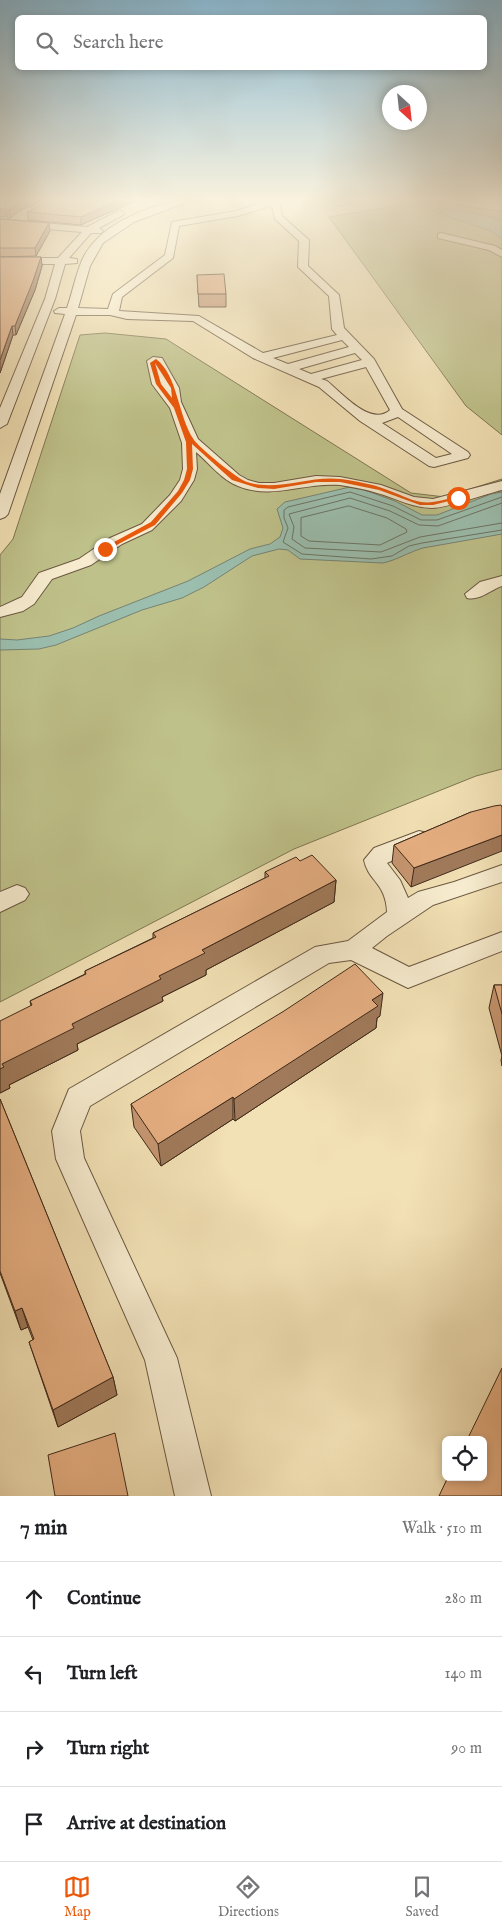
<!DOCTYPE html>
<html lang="en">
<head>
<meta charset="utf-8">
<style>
	body { margin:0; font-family:"IM FELL English",serif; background:#f6f6f6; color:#202124 }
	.controls { position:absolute; right:15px; bottom:15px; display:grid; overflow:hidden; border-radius:8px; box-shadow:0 2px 8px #0003 }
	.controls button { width:45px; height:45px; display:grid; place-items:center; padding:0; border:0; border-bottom:1px solid #e0e0e0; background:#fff; color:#202124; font:25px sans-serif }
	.compass { position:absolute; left:382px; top:85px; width:45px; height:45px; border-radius:50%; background:#fff; box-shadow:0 2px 8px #0003; rotate:153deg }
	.stop { position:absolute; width:15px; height:15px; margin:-11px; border:4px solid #ea580c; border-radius:50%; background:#fff }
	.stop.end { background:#ea580c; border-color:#fff; box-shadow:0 1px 5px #0008 }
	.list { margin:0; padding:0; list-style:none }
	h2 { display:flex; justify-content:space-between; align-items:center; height:65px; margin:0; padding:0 20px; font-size:21px }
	h2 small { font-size:16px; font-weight:400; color:#757577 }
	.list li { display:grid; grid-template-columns:32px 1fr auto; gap:15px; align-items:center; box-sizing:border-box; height:75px; padding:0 20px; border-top:1px solid #e0e0e0 }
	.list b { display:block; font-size:19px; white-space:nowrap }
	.list em { font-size:16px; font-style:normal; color:#757577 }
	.icon { flex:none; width:28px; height:28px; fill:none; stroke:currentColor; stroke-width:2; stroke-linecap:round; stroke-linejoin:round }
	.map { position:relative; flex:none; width:502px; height:1496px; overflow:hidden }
	.search { position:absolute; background:#fff; box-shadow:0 2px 8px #0003; left:15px; right:15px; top:15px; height:55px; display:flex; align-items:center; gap:12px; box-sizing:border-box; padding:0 18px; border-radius:8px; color:#757577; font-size:19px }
	.sheet { height:365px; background:#fff }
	nav { display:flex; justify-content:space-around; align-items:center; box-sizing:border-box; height:70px; border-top:1px solid #e0e0e0; background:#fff; font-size:14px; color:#757577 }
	nav a { display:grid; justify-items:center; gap:2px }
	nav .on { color:#ea580c }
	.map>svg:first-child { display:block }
	.green { fill:#bfc18a; stroke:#7e7652 }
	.water { fill:#9bbeae; stroke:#768373 }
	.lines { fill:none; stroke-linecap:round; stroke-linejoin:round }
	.shore { stroke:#6c7464; stroke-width:1 }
	.minor-casing { stroke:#6b5841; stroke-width:2 }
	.minor { fill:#f7eccf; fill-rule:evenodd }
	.wall { fill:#c69670; stroke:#3e2a1a }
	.shaded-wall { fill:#a17a5b; stroke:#3e2a1a }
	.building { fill:#e6af82; stroke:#3e2a1a }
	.route { fill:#ea580c; fill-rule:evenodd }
</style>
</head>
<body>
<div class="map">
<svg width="502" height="1496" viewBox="0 0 502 1496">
	<rect width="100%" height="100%" fill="#f2e1b5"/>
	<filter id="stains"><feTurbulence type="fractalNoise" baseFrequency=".004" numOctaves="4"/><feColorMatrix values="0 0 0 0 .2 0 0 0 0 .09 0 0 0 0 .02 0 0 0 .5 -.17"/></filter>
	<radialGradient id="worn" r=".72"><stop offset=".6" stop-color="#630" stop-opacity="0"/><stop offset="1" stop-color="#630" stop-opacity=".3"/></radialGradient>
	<g class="green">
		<path d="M423,201L502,211V435L466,406L329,217Z"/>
		<path d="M105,333L166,339L411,493L445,497L502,479V769L476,776L294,849L0,1002V555L13,539L80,335Z"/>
	</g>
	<g class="water">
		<path d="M446,209H458L499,219L502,221V239L491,231L437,213Z"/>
		<path d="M350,487L359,488L395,501L422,515H437L491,494L502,492V534L423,548C409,552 397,560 383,563L300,559L288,550L279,549L252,556L204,587L182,598L142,610L56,645L39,649L0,650V639L17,640L49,636L73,628L99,616L188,581L250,549L270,544L280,537L283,528L277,509L285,502Z"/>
	</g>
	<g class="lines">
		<g class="shore">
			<path d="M502,497L437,520H421L393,506L350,492L288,507L284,510V518L288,528L283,542L302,554L371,559L392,556L409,546L422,543L502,530"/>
			<path d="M502,503L438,526L419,525L390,511L350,498L289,514L294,527L292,539L305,548L381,552L420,537L502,523"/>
			<path d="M349,506L387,518L406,529L407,532L380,545L309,541L301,536V518Z"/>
		</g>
		<defs>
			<g id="minor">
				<path d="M182,199H196L134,222L103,243L90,266L78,308L108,309L113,294L165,255L172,222L236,211L269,200L279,202L282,216L309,240L308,266L339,295L344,328L374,359L402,409L468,452L470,455L468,458L434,467L429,466L360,421L319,387L253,358L193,321L127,319L110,315H76L8,514L5,517L0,519V494L65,314L55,313L54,311L59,308H67C73,291 76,272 84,256C103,222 146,208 182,199ZM270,206H272L275,219L299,241L298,267L329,296L332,329L337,335L263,353L199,316L119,311L122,297L173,258L179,226L238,216ZM342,340L349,347L288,364L273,358ZM355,353L362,360L311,374L299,369ZM366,367L390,410C371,427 343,394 327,381L321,379ZM398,417L452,454L436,458L382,423Z"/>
				<path d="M328,199H364L339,206Z"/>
				<path d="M120,210L124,213L123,215L99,228L103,231L101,233H91L69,258L77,259V263L65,264L55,299L7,424L0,428V408L45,299L55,264H0V258H58L82,232L0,225V219L87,227Z"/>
				<path d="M441,233L495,246L502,250V257L489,250L438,238V234Z"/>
				<path d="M153,357L162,358L179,388L181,402L198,439L239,475L248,480L259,483H274L316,476L340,477L381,485L414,497L433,499L502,481V490C485,494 447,508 432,508C412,508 396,498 377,493C365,489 352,487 340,485C305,482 271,500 238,486C222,480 209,463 196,452L197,469L194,480L181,501L152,530L122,544L91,565L52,579L34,604L23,611L0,617V607L22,597L39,573L79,559L110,538L142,524L170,495L180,480L183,469L182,443L170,408L152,384L147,361Z"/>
				<path d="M502,576V586C490,590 480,601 467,598L465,594L480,582Z"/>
				<path d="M419,831L427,833L430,839L427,845L387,863L400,880L408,898L418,892L454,882L502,865V882L433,905L387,936L372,948L409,967L502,932V951L408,988L351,960L329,963L90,1106L80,1131L84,1158L177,1358L211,1496H175L145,1360L56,1159L52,1131L69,1089L315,947L348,941L387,912C386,883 368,881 364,860L374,848Z"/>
				<path d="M17,885L25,888L29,894L25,900L0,912V892Z"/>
			</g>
		</defs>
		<use href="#minor" class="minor-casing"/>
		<use href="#minor" class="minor"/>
	</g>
	<g class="wall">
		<path d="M0,199L19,211L10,218H7V216L0,217Z"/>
		<path d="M132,202L81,225L28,220L27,212Z"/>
		<path d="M0,219L50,231L36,256L0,257Z"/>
		<path d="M0,257H41L42,266L35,290L16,335H13L0,373Z"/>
		<path d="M197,275L226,294V307H199Z"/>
		<path d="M471,812L411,887L392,863L394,845Z"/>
		<path d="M300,861L336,880L334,902L206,970V975L162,997L163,1001L77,1044L78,1050L9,1085L10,1088L0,1093L31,1006L30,1001L85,974V971L153,938V933L265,878V872Z"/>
		<path d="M494,985H502V1066L501,1060L502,1056L489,1008Z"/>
		<path d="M380,1016L377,1018L376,1028L235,1121L233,1119L161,1166L134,1127L131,1104Z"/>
		<path d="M0,1099L113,1377L117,1395L58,1427L29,1342L33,1340L28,1327L21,1330L0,1273Z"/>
	</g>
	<g class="shaded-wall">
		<path d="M30,199H48L19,211L10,218L9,210L18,204Z"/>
		<path d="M122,199H144L132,202L81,225V217Z"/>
		<path d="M0,209H7L6,210L7,216L0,217Z"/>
		<path d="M49,223L50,231L36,256L35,248Z"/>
		<path d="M41,257L42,266L35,290L16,335L15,326Z"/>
		<path d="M12,326L13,335L0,373V360Z"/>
		<path d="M502,835V851L411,887L414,868Z"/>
		<path d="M336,880L334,902L206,970V975L162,997L163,1001L77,1044L78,1050L9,1085L10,1088L0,1093V1069L2,1064L72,1024L159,976L202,950Z"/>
		<path d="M383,993L380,1016L377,1018L376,1028L235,1121L234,1099L372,1000Z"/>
		<path d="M233,1097V1119L161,1166L158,1144Z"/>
		<path d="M22,1308L28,1327L21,1330L15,1311Z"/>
		<path d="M113,1377L117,1395L58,1427L53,1410Z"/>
	</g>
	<g class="building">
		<path d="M0,199H30L18,204L9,210H6L7,209H0Z"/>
		<path d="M53,199H122L81,217L27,212Z"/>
		<path d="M0,219L49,223L35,248H0Z"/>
		<path d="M0,257H41L33,281L15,326H12L0,360Z"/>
		<path d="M224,274L226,294H198L197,275Z"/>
		<path d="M501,805L502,807V835L414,868L394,845L471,812L494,806Z"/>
		<path d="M312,855L336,880L202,950L205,953L159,976L161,979L72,1024L74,1028L2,1064L4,1067L0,1069V1021L32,1005L30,1001L86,974L85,971L156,937L153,933L269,876L265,872L296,857L300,861Z"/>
		<path d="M355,964L383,993L372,1000L378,1006L234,1099L233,1097L158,1144L131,1104L284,1011Z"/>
		<path d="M494,985H502V1014Z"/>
		<path d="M0,1099L113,1377L53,1410L29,1342L34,1339L22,1308L15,1311L0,1271Z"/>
		<path d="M502,1368V1496H439L448,1477H483V1440H467Z"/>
		<path d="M115,1433L128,1496H55L48,1455Z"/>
	</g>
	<linearGradient id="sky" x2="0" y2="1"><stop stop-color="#89b8d1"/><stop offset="0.49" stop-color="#f9f2de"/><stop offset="1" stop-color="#f9f2de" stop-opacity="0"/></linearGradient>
	<rect width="502" height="408" fill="url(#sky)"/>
	<path class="route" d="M156,359C178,375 178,417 194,440C201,449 236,478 247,482C278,492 309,475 341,479C355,481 372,484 385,489C397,493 409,500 421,502C433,504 446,499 458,496L461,498L433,505H420L379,490L340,482H316L274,489L258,488L232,480L192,444L193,469L190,480L182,493L155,525L107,550H103V548L151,522L178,491L184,480L187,469L186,442L174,408L156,384L150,363ZM155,363L171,388L172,398L161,384Z"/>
	<rect width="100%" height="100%" filter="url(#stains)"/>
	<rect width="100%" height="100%" fill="url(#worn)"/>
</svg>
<div class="controls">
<button><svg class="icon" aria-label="locate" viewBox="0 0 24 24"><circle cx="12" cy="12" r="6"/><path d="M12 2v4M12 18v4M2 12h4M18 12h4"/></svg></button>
</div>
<svg class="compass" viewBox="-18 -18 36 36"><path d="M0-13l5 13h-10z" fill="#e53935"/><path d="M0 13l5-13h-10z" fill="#757577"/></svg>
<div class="stop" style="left:458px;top:498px"></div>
<div class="stop end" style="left:105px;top:549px"></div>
<div class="search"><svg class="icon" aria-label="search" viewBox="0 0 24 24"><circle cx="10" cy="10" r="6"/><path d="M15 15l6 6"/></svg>Search here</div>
</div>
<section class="sheet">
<h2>7 min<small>Walk · 510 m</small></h2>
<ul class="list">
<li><svg class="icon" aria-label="ahead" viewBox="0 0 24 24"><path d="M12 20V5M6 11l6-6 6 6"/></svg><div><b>Continue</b></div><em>280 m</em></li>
<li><svg class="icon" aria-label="left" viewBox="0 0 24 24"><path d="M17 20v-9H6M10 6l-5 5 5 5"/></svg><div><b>Turn left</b></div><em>140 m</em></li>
<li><svg class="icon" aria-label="right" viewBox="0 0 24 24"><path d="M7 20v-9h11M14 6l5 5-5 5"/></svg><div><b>Turn right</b></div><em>90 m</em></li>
<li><svg class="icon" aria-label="arrive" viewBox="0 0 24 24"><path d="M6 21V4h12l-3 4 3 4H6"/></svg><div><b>Arrive at destination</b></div></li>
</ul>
</section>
<nav>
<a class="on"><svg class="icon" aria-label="map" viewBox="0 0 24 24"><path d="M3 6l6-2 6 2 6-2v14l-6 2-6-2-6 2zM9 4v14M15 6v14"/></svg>Map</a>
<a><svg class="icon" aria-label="directions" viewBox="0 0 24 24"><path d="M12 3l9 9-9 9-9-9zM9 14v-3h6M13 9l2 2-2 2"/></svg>Directions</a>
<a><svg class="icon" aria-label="saved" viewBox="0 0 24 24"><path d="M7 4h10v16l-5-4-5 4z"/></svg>Saved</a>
</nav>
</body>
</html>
